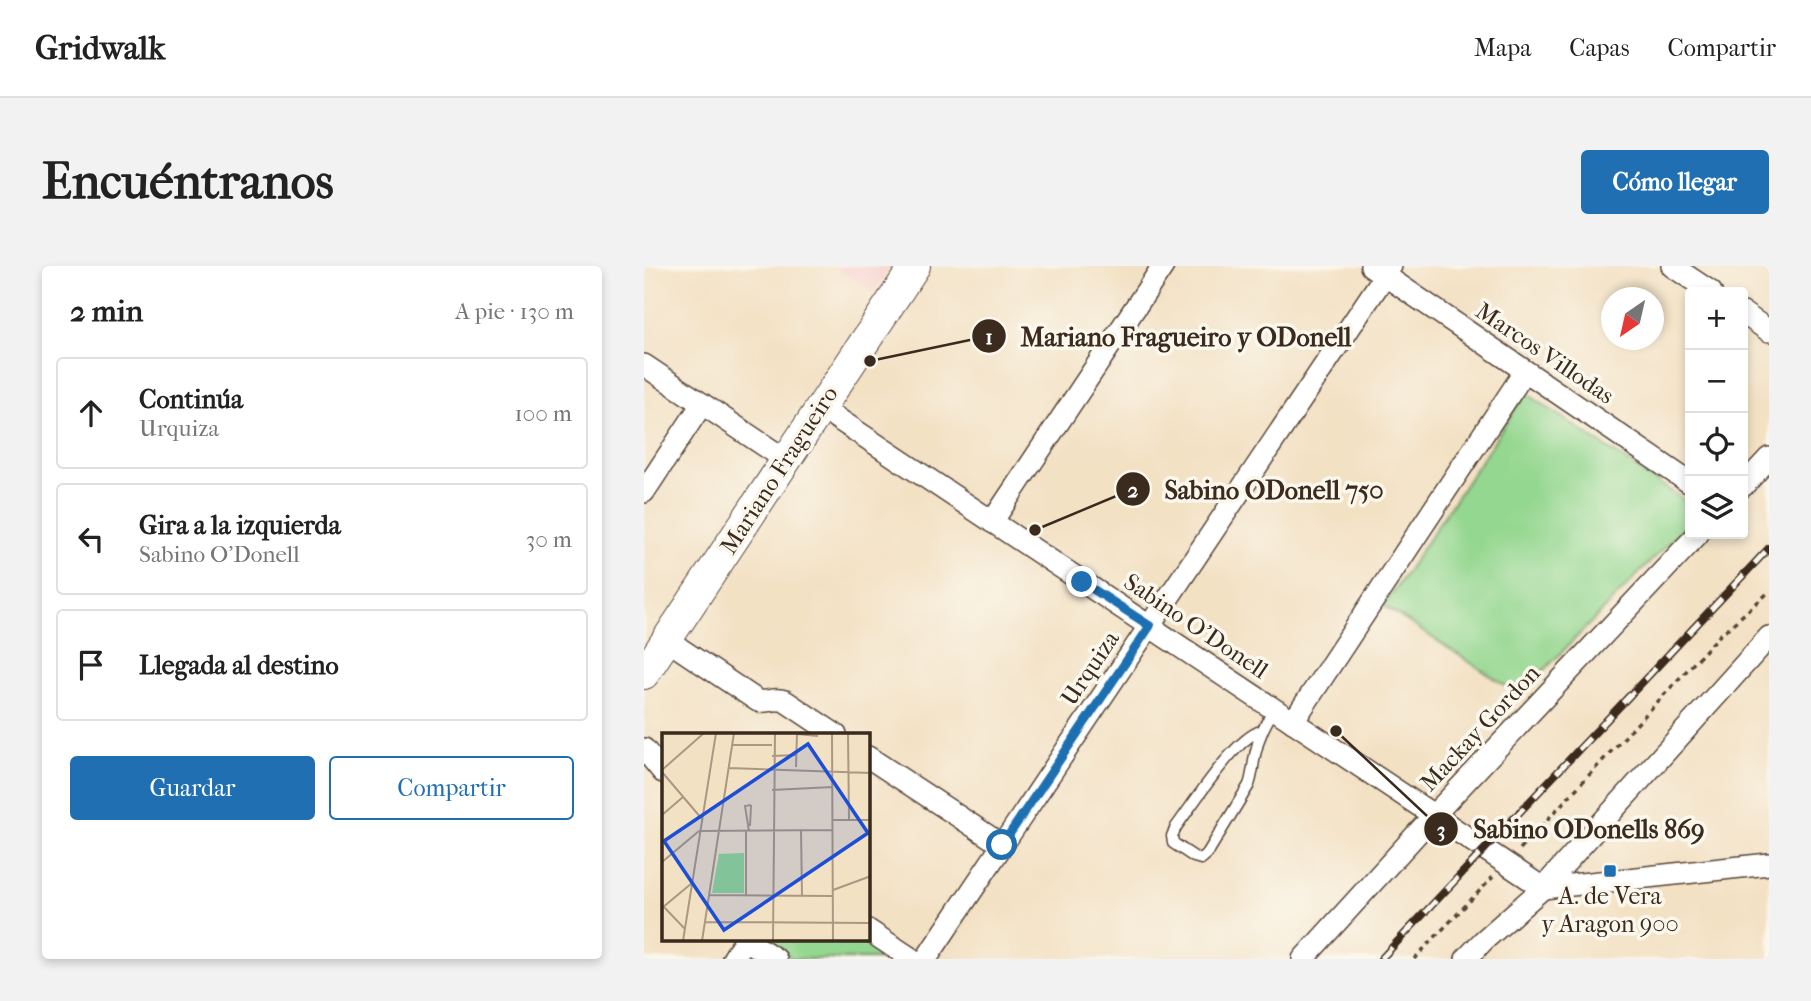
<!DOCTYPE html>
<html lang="es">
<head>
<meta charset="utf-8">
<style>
	body { margin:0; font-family:"IM FELL French Canon",serif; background:#f2f2f2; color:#222 }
	.controls { position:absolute; right:21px; top:21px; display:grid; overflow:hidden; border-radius:7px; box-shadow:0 4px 10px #0003 }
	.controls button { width:63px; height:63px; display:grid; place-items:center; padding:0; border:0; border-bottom:2px solid #e0e0e0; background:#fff; color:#222; font:35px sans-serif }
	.compass { position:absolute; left:957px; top:21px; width:63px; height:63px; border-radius:50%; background:#fff; box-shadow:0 4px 10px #0003; rotate:214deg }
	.stop { position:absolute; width:21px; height:21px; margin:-16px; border:5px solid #1f6fb2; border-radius:50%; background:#fff }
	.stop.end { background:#1f6fb2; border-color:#fff; box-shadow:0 2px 7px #0008 }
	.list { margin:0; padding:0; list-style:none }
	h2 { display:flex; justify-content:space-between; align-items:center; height:91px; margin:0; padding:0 28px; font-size:30px }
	h2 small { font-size:23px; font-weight:400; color:#767676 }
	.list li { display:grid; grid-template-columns:46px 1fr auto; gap:21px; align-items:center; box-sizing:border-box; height:112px; margin:0 14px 14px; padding:0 14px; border:2px solid #e0e0e0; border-radius:7px }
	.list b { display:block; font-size:26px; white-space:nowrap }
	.list p { margin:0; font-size:23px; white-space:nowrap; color:#767676 }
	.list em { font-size:23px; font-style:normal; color:#767676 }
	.actions { display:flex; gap:14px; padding:21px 28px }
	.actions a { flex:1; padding:16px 0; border:2px solid #1f6fb2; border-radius:7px; text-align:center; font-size:24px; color:#1f6fb2 }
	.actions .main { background:#1f6fb2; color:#fff }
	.icon { flex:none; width:38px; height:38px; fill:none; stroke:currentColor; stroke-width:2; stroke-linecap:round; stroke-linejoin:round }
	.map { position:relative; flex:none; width:1125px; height:693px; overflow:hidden; border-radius:7px }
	header { display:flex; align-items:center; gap:42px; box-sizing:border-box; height:98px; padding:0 35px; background:#fff; border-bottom:2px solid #e0e0e0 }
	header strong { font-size:33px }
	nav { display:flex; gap:38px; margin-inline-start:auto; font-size:24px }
	.intro { display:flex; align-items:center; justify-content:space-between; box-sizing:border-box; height:168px; padding:0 42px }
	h1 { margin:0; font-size:49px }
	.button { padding:18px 32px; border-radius:7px; background:#1f6fb2; color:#fff; font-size:24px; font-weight:700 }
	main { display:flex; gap:42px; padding:0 42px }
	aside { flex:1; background:#fff; border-radius:7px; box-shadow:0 4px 10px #0003 }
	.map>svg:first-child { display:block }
	.built { fill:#f7d0ce }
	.green { fill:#94d790; stroke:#688057; stroke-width:2 }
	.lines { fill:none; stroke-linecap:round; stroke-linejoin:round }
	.lane-casing { stroke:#574537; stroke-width:13 }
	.street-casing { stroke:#574537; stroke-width:24 }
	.secondary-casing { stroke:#574537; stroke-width:32 }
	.path { stroke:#574537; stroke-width:3.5; stroke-dasharray:5 5; stroke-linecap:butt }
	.lane { stroke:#fff; stroke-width:10 }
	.street { stroke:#fff; stroke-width:21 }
	.secondary { stroke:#fff; stroke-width:30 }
	.rail-casing { stroke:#3b2a1e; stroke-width:8 }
	.rail { stroke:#fbf7ec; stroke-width:5; stroke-dasharray:16; stroke-linecap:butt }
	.route { stroke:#1f6fb2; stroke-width:9 }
	.poi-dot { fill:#1f6fb2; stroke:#fbf7ec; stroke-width:2.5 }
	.labels { text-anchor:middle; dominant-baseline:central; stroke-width:7; stroke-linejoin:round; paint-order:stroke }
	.street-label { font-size:24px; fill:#3b2a1e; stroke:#fbf7ec }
	.poi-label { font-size:24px; fill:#3b2a1e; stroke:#fbf7ec }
	.inset-road { fill:none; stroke:#a99882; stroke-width:2 }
	.view { fill:#1d4ed8; fill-opacity:0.15; stroke:#1d4ed8; stroke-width:3.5 }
	.inset-edge { fill:none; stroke:#3b2a1e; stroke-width:3.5 }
	.leader { fill:none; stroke:#3b2a1e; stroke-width:2.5 }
	.callout-dot { fill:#3b2a1e; stroke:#fbf7ec; stroke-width:2.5 }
	.mark-label { font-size:21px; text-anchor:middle; font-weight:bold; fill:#fff }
	.callout-label { font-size:26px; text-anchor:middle; font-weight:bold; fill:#3b2a1e; stroke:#fbf7ec; stroke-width:7; stroke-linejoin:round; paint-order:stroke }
</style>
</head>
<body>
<header>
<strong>Gridwalk</strong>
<nav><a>Mapa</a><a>Capas</a><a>Compartir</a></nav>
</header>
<div class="intro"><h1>Encuéntranos</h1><a class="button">Cómo llegar</a></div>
<main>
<aside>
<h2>2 min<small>A pie · 130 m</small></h2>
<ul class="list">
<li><svg class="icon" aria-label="ahead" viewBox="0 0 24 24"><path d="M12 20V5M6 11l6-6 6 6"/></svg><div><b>Continúa</b><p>Urquiza</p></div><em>100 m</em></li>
<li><svg class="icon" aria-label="left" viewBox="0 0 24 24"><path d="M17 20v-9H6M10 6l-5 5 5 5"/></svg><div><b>Gira a la izquierda</b><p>Sabino O'Donell</p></div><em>30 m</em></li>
<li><svg class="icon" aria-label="arrive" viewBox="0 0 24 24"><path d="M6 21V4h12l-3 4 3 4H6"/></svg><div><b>Llegada al destino</b></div></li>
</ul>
<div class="actions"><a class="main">Guardar</a><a>Compartir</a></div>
</aside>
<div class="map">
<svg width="1125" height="693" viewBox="0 0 1125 693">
	<rect width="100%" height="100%" fill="#fbf7ec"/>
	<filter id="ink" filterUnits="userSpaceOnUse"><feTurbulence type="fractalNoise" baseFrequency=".0143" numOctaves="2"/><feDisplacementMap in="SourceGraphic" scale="14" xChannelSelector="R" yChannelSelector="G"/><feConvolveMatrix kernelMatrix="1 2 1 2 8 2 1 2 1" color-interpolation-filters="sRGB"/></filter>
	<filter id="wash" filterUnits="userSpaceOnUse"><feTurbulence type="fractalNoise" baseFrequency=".00686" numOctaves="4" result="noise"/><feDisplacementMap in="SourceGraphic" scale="28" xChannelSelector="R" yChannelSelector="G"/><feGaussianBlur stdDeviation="1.57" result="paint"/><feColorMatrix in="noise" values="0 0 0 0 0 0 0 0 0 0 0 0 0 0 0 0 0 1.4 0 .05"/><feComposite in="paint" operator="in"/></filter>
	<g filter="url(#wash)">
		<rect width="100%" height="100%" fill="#f3e1c4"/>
		<path class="built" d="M189,0H247L230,26Z"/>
		<g class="green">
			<path d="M882,127L1046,238V255L876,429L740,340Z"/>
			<path d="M120,674H224L254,693H149Z"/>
		</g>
	</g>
	<g filter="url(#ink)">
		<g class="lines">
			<defs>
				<path id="lane" d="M617,465C592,471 549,538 532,561L528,570L529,577L550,591L557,593L563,588L605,519C609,508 609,496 612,485C615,469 622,457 630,443"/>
				<g id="street">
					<path d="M727,0L1046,217"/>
					<path d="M1028,0L1067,26"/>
					<path d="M1099,47L1125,65"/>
					<path d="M0,99L142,194"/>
					<path d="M176,141L899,622"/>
					<path d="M1099,220L1125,192"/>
					<path d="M0,226L58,138"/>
					<path d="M348,256L519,0"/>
					<path d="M23,374L114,435C124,437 130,431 141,435L192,469"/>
					<path d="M649,456L881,105"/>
					<path d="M0,483L19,506"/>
					<path d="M224,491L358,579"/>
					<path d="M899,622L1125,598"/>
					<path d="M224,664L268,693"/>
					<path d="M102,674L132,693"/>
					<path d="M89,693L101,674"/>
					<path d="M282,693L747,0"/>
					<path d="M659,693L790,549L1054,268"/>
					<path d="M822,693L839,675L899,622L1125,371"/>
				</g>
				<path id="secondary" d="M0,408L271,0"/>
			</defs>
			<use href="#lane" class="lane-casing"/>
			<use href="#street" class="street-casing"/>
			<use href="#secondary" class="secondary-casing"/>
			<g class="path">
				<path d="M876,583L1075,370L1125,326"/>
				<path d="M770,693L849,611"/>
			</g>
			<use href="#lane" class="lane"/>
			<use href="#street" class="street"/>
			<use href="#secondary" class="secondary"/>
			<defs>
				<path id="rail" d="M737,693L1125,282"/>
			</defs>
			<use href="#rail" class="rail-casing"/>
			<use href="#rail" class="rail"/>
		</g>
	</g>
	<g class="lines" filter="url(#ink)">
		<path class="route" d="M358,579L506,360L438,316"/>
	</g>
	<rect class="poi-dot" x="959" y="598" width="14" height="14" rx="3.5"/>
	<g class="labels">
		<g class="street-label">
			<text transform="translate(901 87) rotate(34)">Marcos Villodas</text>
			<text transform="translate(135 204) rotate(-57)">Mariano Fragueiro</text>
			<text transform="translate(552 360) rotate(34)">Sabino O'Donell</text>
			<text transform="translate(446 402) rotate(-56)">Urquiza</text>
			<text transform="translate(836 462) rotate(-47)">Mackay Gordon</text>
		</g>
		<g class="poi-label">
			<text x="966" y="630">A. de Vera<tspan x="966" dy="28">y Aragon 900</tspan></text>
		</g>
	</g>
	<g transform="translate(18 467)">
		<rect width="208" height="208" fill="#f3e1c4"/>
		<path d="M82,120V160H50L57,121Z" fill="#94d790"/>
		<path class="inset-road" d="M170,0L171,208M186,0L187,87M135,1L156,3M71,12H110M110,23L135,22M134,34L135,0M67,35L209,40M0,37L42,0M0,39L40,86M110,57L171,54M0,82L21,64M171,87H209M88,93L89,72M139,97L140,163M37,98L171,97M84,98V163M87,98L83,73L89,72M0,129L37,98M171,157L209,143M47,162L171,163M1,173L23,196M0,175L30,150M43,189L209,190M21,208L54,0M40,208L72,0M111,208L113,0"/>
		<path class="view" d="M146,11L206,100L62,197L2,108Z"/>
		<rect width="208" height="208" class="inset-edge"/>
	</g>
	<path class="leader" d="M226 95L345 70M391 264L489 223M692 465L797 563"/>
	<g class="callout-dot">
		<circle cx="226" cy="95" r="7"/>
		<circle cx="391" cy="264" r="7"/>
		<circle cx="692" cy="465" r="7"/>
		<circle cx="345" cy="70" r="18"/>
		<circle cx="489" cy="223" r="18"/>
		<circle cx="797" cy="563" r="18"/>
	</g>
	<g class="mark-label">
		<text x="345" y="78">1</text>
		<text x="489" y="231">2</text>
		<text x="797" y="571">3</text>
	</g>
	<g class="callout-label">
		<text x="542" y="80">Mariano Fragueiro y ODonell</text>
		<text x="630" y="233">Sabino ODonell 750</text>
		<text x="945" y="572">Sabino ODonells 869</text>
	</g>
</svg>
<div class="controls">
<button>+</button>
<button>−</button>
<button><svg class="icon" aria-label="locate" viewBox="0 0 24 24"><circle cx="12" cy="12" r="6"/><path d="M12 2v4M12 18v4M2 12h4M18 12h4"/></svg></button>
<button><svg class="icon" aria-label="layers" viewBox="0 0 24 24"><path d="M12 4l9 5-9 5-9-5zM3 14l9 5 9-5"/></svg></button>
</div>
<svg class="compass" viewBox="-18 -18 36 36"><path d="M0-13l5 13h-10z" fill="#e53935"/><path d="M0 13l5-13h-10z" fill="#767676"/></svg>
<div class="stop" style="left:358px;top:579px"></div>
<div class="stop end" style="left:438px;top:316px"></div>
</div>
</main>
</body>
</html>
